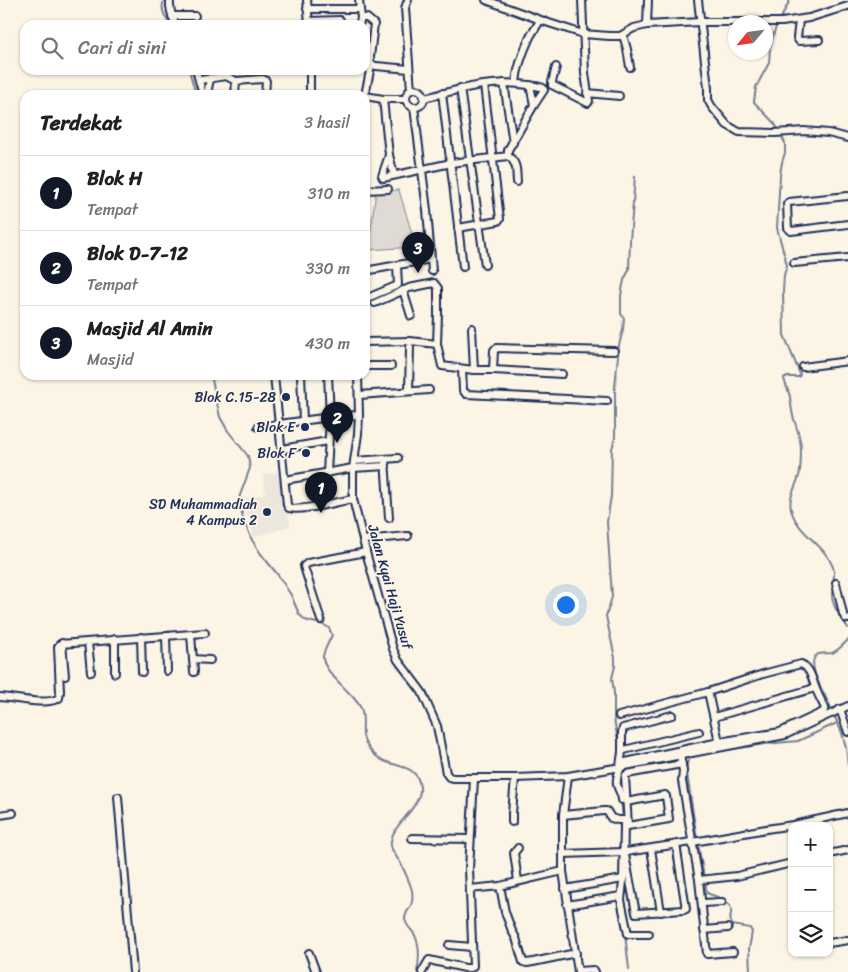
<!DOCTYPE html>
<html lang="id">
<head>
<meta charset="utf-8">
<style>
	body { margin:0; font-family:Sriracha,sans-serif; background:#f6f6f6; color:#202124 }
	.controls { position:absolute; right:15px; bottom:15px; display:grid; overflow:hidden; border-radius:10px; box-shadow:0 1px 4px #0004 }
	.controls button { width:45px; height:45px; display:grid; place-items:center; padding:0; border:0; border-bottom:1px solid #e0e0e0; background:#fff; color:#202124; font:25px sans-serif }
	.compass { position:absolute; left:728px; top:15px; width:45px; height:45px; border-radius:50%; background:#fff; box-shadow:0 1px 4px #0004; rotate:241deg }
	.you { position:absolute; left:565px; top:604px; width:18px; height:18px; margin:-12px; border:4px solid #fff; border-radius:50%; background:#1a73e8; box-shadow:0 0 0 8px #1a73e833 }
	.badge { display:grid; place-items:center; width:32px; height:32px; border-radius:50%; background:#111827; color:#fff; font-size:16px; font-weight:700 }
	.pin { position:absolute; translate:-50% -41px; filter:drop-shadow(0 1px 2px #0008) }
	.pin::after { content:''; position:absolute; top:26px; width:18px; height:15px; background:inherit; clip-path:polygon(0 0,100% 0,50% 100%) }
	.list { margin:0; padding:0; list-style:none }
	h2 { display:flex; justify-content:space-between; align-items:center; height:65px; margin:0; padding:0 20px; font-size:21px }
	h2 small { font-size:16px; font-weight:400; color:#757577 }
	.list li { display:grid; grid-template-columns:32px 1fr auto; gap:15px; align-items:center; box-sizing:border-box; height:75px; padding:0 20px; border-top:1px solid #e0e0e0 }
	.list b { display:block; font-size:19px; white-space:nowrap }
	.list p { margin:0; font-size:16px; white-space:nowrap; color:#757577 }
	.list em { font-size:16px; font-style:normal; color:#757577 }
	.icon { flex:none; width:28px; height:28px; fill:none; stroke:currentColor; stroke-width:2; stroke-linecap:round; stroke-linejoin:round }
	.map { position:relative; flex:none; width:848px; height:972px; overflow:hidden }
	.search { position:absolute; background:#fff; box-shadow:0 1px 4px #0004; left:20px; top:20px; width:350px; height:55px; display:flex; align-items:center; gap:12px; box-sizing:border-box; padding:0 18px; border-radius:15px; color:#757577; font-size:19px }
	.panel { position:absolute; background:#fff; box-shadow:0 1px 4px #0004; left:20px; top:90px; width:350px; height:290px; border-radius:15px }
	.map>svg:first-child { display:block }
	.built { fill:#ece7dc }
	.green { fill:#dfdbd4; stroke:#7d8599 }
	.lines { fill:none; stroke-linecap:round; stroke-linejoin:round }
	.stream { stroke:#767f94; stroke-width:2 }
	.minor-casing { stroke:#1b2f5e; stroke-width:10 }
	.minor { stroke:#fcf5e5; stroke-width:6 }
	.poi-dot { fill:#1b2f5e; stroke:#fcf5e5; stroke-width:2 }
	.labels { text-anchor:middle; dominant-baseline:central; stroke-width:4; stroke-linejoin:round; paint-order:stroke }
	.poi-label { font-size:14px; fill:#1b2f5e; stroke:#fcf5e5; text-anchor:end }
	.street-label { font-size:14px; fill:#1b2f5e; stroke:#fcf5e5 }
</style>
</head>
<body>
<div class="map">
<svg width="848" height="972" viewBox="0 0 848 972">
	<rect width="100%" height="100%" fill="#fcf5e5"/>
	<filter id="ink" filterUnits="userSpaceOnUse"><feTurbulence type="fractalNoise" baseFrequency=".02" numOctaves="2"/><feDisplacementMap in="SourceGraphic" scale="10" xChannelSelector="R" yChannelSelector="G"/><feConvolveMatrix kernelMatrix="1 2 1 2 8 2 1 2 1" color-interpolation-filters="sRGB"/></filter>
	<g filter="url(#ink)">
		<path class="built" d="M283,471L290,526L254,537L242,499L265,494L263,474Z"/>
		<path class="green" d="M399,190L416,247L368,250L376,191Z"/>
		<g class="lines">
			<g class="stream">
				<path d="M164,0C160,10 165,16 170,25"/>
				<path d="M780,20L790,0"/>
				<path d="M777,24L774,33L770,48L769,63L756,87L754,102L775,124L779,131"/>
				<path d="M189,70L196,95"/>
				<path d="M781,135L785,143V153L782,162L780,175L777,228L787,265L784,275L783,291L784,335L800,374L799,377H785L784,378C785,383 787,388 789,393C791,400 791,408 793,416C796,427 801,437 801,449C801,457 801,468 799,476C795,489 787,499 792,513C800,535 825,545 833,567C836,577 832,584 832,594C832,607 841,617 848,628"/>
				<path d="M211,375L220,417L228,431L248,456L250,468L239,498L243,519L252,540L261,554L278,575L291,595L299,614L305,620L324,625L329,628L332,635C329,642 324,650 323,656C322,674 357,694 362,711C365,724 359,736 368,747C371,752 377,757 382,760C393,766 412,765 418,779C430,806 388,823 391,846C392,851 397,858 400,862C404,870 408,878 411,887C413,892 413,900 411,905C409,910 405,913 405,919C406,927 414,931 416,938C420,948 419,962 417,972"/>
				<path d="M832,710C828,700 804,663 817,655C821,652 827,654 832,653C838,651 844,644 848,640"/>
				<path d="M834,715L842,733L846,748L848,765"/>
				<path d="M714,752L765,744L798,741L837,723"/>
				<path d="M618,755L619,746L614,719V693L612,678L615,666V658L606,616L612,597L607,522L611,496L612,449L615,438V387L619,345L623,330L624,318L621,314V295L624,280L629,270L630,241L635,176"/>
				<path d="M621,801L623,818"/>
				<path d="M697,839L687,774C686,759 688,757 702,754"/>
				<path d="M698,844L707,893C715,897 729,898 731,909C732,915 728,917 732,925L750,928L752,932L749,949L750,972"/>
				<path d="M625,934L629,969"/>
			</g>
			<defs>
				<g id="minor">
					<path d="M170,0C169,9 172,17 176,25"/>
					<path d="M307,0L309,24"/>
					<path d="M359,0L361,18L359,25"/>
					<path d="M408,0L405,8L411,90"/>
					<path d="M486,0L549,23L583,34L609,36H620L634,28L647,25L700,22H782L809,18L848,6"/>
					<path d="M698,0L708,88V100L712,107L727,125L739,132L775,133L804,131L828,133L848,138"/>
					<path d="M307,9H359"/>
					<path d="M172,16H195"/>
					<path d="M361,18H367L374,24L370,57L371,66L365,95"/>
					<path d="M799,20L797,38L799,41L819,40"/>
					<path d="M308,21L340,20"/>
					<path d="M647,25L648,0"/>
					<path d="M623,35L627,49L630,67"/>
					<path d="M365,65L409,69"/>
					<path d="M196,70L203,95"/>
					<path d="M310,70V95"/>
					<path d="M200,80L226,76L236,81L263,79L266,81L265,95"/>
					<path d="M504,83L513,143"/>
					<path d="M516,83C517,69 524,50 530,37C533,31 537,27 540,20"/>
					<path d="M552,85L588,103L589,101L585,73L582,0"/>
					<path d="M552,85V82L556,67"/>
					<path d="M460,88L485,265"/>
					<circle cx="415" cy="98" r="9"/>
					<path d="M442,93L463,267"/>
					<path d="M587,93L619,96"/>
					<path d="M207,95L210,78"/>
					<path d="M235,95L236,81"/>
					<path d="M365,96L383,99H406"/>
					<path d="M424,98C458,90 492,79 528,85C533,86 539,86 543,88L544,90L534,105"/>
					<path d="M383,99L389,155L382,176L383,178L451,163L508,156V150L534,105L530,85"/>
					<path d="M414,107L427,210L432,271"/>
					<path d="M389,155L394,175"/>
					<path d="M508,156C518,163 516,171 517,182"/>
					<path d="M365,190L388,189"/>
					<path d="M848,196L789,202L787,204L788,228L791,231L848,224"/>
					<path d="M458,228L498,221L500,219L484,85"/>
					<path d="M794,263L848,258"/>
					<path d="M365,271L431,259"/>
					<path d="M403,290L411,316"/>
					<path d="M365,299L398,285L397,266"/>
					<path d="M375,303L409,288L434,283L438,288V314L437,344L442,366L474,370H493L562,374"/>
					<path d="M472,328L474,370"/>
					<path d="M365,342L410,341L437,344"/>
					<path d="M365,366H391"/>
					<path d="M803,367L848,361"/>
					<path d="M462,369L463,390L466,394L607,401"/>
					<path d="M493,370L494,350L497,348L614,351"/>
					<path d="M274,375L287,505L289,508C300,512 340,501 353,499"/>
					<path d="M301,375L303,421"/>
					<path d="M358,375L359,415L358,434L353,468V499L366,552L393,649L398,660L422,692L433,717L437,726L446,773L449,777L453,778H515L568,776L615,768L785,735L848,706"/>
					<path d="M409,391L410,347"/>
					<path d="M359,395L429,390"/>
					<path d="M258,427L330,417L359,415"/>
					<path d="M282,449L328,441"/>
					<path d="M385,459L389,518"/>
					<path d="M354,461L398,458"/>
					<path d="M327,473L330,417L328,375"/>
					<path d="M285,480L353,468L386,466"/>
					<path d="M363,540L408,536"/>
					<path d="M836,583L843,614L845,618L848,619"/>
					<path d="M321,620L305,570L304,566L308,563L366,552"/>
					<path d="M166,635L167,671"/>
					<path d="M191,635L194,672"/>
					<path d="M141,637L142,672"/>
					<path d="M115,639V673"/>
					<path d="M88,642L91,672"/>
					<path d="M62,643L65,676"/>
					<path d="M193,659L210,660"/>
					<path d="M708,692L720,746"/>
					<path d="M0,697C15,698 48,706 59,698L60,692L58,647L60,644L205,633"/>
					<path d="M840,709L848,732"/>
					<path d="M619,716L708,692L763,674L801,664C811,668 812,680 816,689C818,695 822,702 825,708L823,712L825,716"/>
					<path d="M714,717L815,688"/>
					<path d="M622,751V732L623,728L672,715"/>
					<path d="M680,755L683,771L682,781L699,880L707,954L733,952"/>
					<path d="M621,763L719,742L780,732L823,712"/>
					<path d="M620,766L622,752L624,750L699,732"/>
					<path d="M621,767C618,774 615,781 618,788C620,793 622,795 622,800"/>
					<path d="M568,776L563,815V871L578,972"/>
					<path d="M118,797L133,972"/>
					<path d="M626,802L665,795L666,796L669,819L628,826L625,776L627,774L682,764"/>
					<path d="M0,815L13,813"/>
					<path d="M563,815L604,811H607L611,818L618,820H624"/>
					<path d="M512,822V813L515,778"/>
					<path d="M624,823L623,882L621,900L628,934H649"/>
					<path d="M412,838L470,839"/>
					<path d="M676,844L686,909L684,910L636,913L625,855L626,852L705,840L766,829L793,825L848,813"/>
					<path d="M518,848L514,853L518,881"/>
					<path d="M651,849L661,912"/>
					<path d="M563,854L623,852"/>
					<path d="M829,854L848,850"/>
					<path d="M699,880L737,876L792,863"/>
					<path d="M500,886L505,912L512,931L516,938L523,962L527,963L533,962L576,953"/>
					<path d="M470,889L500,886L563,871"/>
					<path d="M565,889L623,879"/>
					<path d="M702,903L722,902"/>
					<path d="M567,905L621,896"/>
					<path d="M704,930L728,928"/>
					<path d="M829,943L848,940"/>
					<path d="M449,945L472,947"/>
					<path d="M309,953L316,972"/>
					<path d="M578,971L594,970L595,972"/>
					<path d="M422,972L429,960L465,968H471L473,966L469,869L474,779"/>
				</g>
			</defs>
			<use href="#minor" class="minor-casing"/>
			<use href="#minor" class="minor"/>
		</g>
	</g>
	<g class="poi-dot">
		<circle cx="286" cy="397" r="5"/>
		<circle cx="305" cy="427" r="5"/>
		<circle cx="306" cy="453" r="5"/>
		<circle cx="267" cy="512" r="5"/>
	</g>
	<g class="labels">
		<g class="poi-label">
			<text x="276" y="397">Blok C.15-28</text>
			<text x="295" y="427">Blok E</text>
			<text x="296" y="453">Blok F</text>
			<text x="257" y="504">SD Muhammadiah<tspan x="257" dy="16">4 Kampus 2</tspan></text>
		</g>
		<g class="street-label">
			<text transform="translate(390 587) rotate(74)">Jalan Kyai Haji Yusuf</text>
		</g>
	</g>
</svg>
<div class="controls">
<button>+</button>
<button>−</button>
<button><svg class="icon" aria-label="layers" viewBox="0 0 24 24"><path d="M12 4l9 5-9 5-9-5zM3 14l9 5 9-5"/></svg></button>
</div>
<svg class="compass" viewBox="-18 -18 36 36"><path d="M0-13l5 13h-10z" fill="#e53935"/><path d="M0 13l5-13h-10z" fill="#757577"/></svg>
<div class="you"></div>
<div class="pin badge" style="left:321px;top:513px">1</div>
<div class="pin badge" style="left:337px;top:443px">2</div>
<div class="pin badge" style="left:418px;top:273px">3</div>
<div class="search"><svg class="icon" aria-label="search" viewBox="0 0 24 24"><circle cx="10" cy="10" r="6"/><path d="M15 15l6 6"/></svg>Cari di sini</div>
<section class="panel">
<h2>Terdekat<small>3 hasil</small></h2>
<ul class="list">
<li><span class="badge">1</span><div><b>Blok H</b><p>Tempat</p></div><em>310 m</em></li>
<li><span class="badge">2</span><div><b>Blok D-7-12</b><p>Tempat</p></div><em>330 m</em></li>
<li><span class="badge">3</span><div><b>Masjid Al Amin</b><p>Masjid</p></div><em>430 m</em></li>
</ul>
</section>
</div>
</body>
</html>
